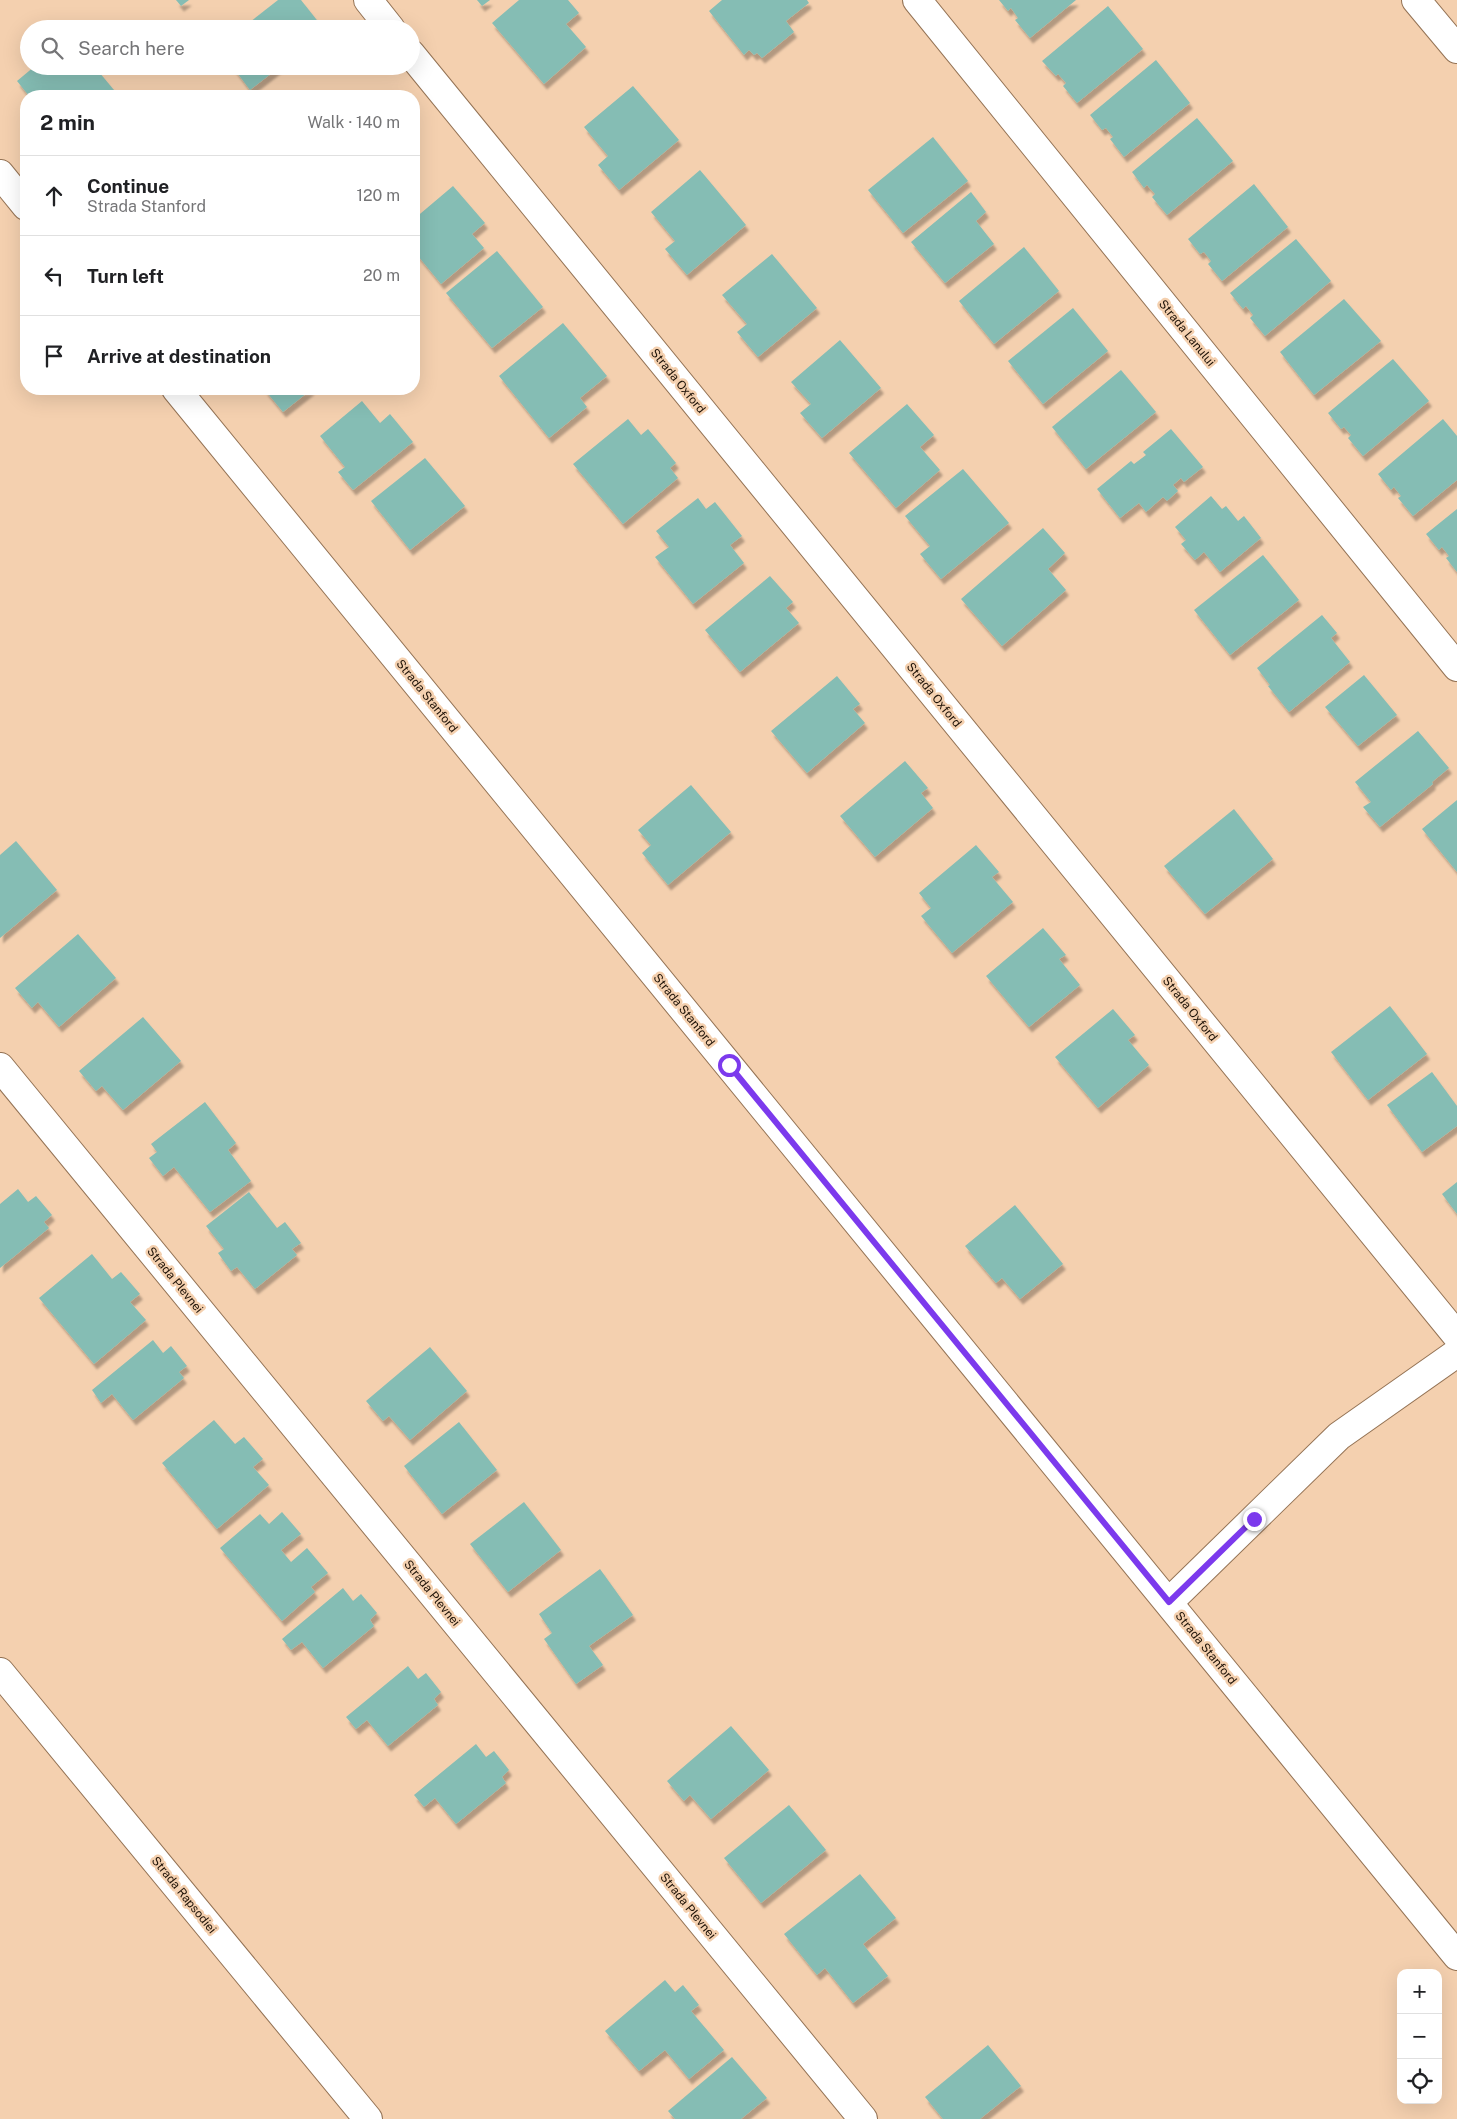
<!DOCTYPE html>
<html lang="en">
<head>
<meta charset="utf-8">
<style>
	body { margin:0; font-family:"Public Sans",sans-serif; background:#f6f6f6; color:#202124 }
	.controls { position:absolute; right:15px; bottom:15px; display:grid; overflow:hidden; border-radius:10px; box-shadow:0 5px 20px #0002 }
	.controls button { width:45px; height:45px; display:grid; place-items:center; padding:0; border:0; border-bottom:1px solid #e0e0e0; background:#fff; color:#202124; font:25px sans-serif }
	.stop { position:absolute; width:15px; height:15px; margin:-11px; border:4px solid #7c3aed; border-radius:50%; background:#fff }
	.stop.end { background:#7c3aed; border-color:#fff; box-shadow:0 1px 5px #0008 }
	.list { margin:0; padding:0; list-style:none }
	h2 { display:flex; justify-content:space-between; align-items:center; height:65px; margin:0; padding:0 20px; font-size:21px }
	h2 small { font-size:16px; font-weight:400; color:#757577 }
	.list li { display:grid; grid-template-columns:32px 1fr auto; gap:15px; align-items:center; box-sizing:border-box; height:80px; padding:0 20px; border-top:1px solid #e0e0e0 }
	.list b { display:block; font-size:19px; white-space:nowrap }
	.list p { margin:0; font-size:16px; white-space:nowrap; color:#757577 }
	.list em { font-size:16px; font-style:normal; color:#757577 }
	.icon { flex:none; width:28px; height:28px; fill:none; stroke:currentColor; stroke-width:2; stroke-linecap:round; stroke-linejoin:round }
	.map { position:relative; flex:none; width:1457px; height:2119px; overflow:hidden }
	.search { position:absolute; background:#fff; box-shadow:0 5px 20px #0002; left:20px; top:20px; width:400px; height:55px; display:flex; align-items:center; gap:12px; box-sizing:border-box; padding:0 18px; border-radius:28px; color:#757577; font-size:19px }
	.panel { position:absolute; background:#fff; box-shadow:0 5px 20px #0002; left:20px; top:90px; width:400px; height:305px; border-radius:20px }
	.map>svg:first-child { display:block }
	.building { fill:#85bdb4; filter:url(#shadow) }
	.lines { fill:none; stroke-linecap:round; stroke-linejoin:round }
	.minor-casing { stroke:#947355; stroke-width:30 }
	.minor { stroke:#fff; stroke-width:28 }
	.route { stroke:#7c3aed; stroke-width:6 }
	.labels { text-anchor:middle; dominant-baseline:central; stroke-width:5; stroke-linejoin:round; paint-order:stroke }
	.street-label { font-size:12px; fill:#1d1106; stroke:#f4d0af }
</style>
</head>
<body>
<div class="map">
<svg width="1457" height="2119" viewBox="0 0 1457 2119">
	<defs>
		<filter id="shadow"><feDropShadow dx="3" dy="5.5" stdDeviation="1" flood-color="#0004"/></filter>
	</defs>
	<rect width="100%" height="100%" fill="#f4d0af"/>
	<g class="building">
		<path d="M176,0H189L181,6Z"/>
		<path d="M278,0H301L324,29H241Z"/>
		<path d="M477,0H490L482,6Z"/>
		<path d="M519,0H568L579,13L566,24L586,47L544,84L492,23Z"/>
		<path d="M722,0H807L809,3L786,21L794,32L762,58L757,53L754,55L749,50L744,55L709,11Z"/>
		<path d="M999,0H1076L1030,38L1015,20L1018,18L1011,8L1008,11Z"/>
		<path d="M1108,6L1143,49L1077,103L1063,86L1066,83L1058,74L1056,76L1042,61Z"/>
		<path d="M1156,60L1190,103L1124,157L1110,139L1113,137L1106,128L1102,130L1090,115Z"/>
		<path d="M35,66H94L119,96H29L17,81Z"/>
		<path d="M232,66H281L250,90Z"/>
		<path d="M633,86L679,140L619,190L598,165L608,156L584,127Z"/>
		<path d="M1197,118L1233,161L1167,215L1152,197L1155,194L1147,185L1144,188L1132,172Z"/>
		<path d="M933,137L968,181L903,233L868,190Z"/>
		<path d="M700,170L746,225L687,275L665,249L675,241L651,212Z"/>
		<path d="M1254,184L1288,227L1222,281L1208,264L1211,261L1204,252L1200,254L1188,239Z"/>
		<path d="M453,186L485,223L472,234L484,248L441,284L414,251V219Z"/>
		<path d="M971,192L986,212L976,221L994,244L945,283L911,242Z"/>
		<path d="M1296,239L1331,281L1265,336L1250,318L1253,315L1246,306L1243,309L1230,293Z"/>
		<path d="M1024,247L1059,291L994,344L959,301Z"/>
		<path d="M497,251L543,307L492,348L446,293Z"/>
		<path d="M772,254L817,308L758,357L737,332L747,324L722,295Z"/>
		<path d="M1344,299L1381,341L1314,395L1280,352Z"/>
		<path d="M1073,308L1108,351L1043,404L1008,361Z"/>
		<path d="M563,323L607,376L580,398L587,407L549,438L499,376Z"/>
		<path d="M840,340L881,388L822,438L800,413L811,404L791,382Z"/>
		<path d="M1393,359L1429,401L1363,456L1348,438L1351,435L1344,427L1341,429L1328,413Z"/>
		<path d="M1121,370L1156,412L1086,469L1052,427Z"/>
		<path d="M264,389H312L283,412Z"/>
		<path d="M362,401L380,423L390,414L413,442L353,490L338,472L345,467L320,436Z"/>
		<path d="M907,404L934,435L920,447L940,470L896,508L849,453Z"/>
		<path d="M628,419L641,435L648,429L676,463L670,468L678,478L623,524L573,464Z"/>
		<path d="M1443,419L1457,436V480L1413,516L1398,498L1401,496L1394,487L1391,490L1378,474Z"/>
		<path d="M1171,429L1203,467L1184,482L1181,478L1173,485L1178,491L1167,501L1163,497L1146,512L1139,503L1120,518L1097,489L1131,461L1134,464L1146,455L1143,452Z"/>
		<path d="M425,458L465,506L410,550L371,501Z"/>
		<path d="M963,469L1009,523L941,579L920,554L930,546L905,516Z"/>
		<path d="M1211,496L1222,509L1226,506L1238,521L1244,516L1261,538L1220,572L1204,552L1195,560L1181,544L1186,540L1175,527Z"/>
		<path d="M698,498L706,509L715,502L742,536L730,545L744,563L693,604L655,557L669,547L656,531Z"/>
		<path d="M1457,509V572L1446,558L1449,556L1442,547L1439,550L1426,534Z"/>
		<path d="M1043,528L1065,553L1048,569L1066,590L1002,646L961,599Z"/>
		<path d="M1263,555L1299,600L1230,655L1194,610Z"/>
		<path d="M770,576L793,602L786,608L799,623L740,672L705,630Z"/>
		<path d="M1322,615L1337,633L1331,638L1350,662L1289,712L1268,686L1270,685L1257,668Z"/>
		<path d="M1364,675L1397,715L1358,746L1325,707Z"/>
		<path d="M837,676L860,704L853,709L865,723L807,773L771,731Z"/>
		<path d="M1418,731L1449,768L1432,782L1433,784L1380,827L1363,807L1371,802L1355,782Z"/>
		<path d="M905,761L928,788L921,793L933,808L875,857L840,816Z"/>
		<path d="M691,785L731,832L668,885L642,853L651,845L638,830Z"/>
		<path d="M1457,800V872L1422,829Z"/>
		<path d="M1234,809L1273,859L1205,914L1164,866Z"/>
		<path d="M16,841L57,890L0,938V855Z"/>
		<path d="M976,845L999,872L992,877L1013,902L952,953L921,916L931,908L919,893Z"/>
		<path d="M1043,928L1066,955L1059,959L1080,985L1029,1027L986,976Z"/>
		<path d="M78,934L116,978L59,1027L38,1002L32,1008L15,988Z"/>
		<path d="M1390,1006L1427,1054L1368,1100L1331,1052Z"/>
		<path d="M1113,1009L1135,1035L1128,1040L1149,1065L1098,1108L1055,1057Z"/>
		<path d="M143,1017L181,1061L123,1110L102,1086L96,1091L79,1071Z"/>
		<path d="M1432,1072L1457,1106V1126L1422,1152L1387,1105Z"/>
		<path d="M205,1102L236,1143L228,1150L251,1181L210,1212L174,1167L163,1176L149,1158L157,1152L151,1144Z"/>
		<path d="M1457,1182V1214L1442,1194Z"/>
		<path d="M18,1189L28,1202L36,1196L52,1215L44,1222L49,1228L0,1268V1204Z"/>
		<path d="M249,1192L277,1228L285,1222L301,1243L292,1249L297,1255L255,1289L237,1267L231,1271L218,1253L224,1249L206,1226Z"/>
		<path d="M1015,1205L1063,1264L1020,1299L1002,1278L996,1283L965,1246Z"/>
		<path d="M92,1254L112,1279L121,1272L140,1294L130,1302L146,1320L94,1364L39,1298Z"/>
		<path d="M153,1340L163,1353L171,1346L187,1366L179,1372L184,1378L133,1420L112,1394L101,1403L92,1390Z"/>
		<path d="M430,1347L467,1391L410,1440L389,1416L383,1421L366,1401Z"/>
		<path d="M214,1420L235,1444L244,1437L263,1459L253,1467L269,1485L217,1529L162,1463Z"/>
		<path d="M459,1422L497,1470L442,1514L404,1466Z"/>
		<path d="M524,1502L561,1550L508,1592L470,1544Z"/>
		<path d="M282,1512L301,1534L281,1550L291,1562L307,1548L328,1573L311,1587L315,1592L282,1621L220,1548L260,1514L269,1524Z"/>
		<path d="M600,1569L633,1615L589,1646L603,1665L576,1684L544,1639L552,1633L539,1614Z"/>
		<path d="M343,1588L353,1601L361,1594L377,1613L370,1620L374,1626L323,1668L302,1642L291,1650L282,1639Z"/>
		<path d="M408,1666L418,1679L426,1673L441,1692L434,1699L438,1705L388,1746L367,1720L356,1729L346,1717Z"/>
		<path d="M731,1726L769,1770L711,1819L690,1795L684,1801L667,1781Z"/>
		<path d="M476,1744L486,1757L494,1751L509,1770L502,1777L506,1783L456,1824L435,1798L424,1807L414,1795Z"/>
		<path d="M789,1805L826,1850L761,1903L724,1858Z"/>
		<path d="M860,1874L896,1918L863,1944L888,1976L853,2003L825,1968L817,1975L784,1934Z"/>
		<path d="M665,1980L675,1992L683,1985L699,2005L691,2011L724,2050L689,2079L665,2050L639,2071L605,2031Z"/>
		<path d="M988,2045L1021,2086L980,2119H943L925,2097Z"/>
		<path d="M732,2057L767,2098L741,2119H675L668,2111Z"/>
	</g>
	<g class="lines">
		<defs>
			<g id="minor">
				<path d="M368,0L391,29"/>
				<path d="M917,0L1457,667"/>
				<path d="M1416,0L1457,49"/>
				<path d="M411,54L1457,1336"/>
				<path d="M0,174L26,206"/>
				<path d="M176,389L1457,1956"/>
				<path d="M0,1067L863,2119"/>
				<path d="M1169,1602L1339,1436L1457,1353"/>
				<path d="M0,1672L368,2119"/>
			</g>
		</defs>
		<use href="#minor" class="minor-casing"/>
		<use href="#minor" class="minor"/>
	</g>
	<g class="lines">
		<path class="route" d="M729,1065L1169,1602L1254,1519"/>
	</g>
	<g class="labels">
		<g class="street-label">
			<text transform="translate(1187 333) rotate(51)">Strada Lanului</text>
			<text transform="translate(678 381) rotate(51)">Strada Oxford</text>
			<text transform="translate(934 695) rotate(51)">Strada Oxford</text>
			<text transform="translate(427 696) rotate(51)">Strada Stanford</text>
			<text transform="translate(1190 1009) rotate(51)">Strada Oxford</text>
			<text transform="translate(684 1010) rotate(51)">Strada Stanford</text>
			<text transform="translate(175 1280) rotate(51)">Strada Plevnei</text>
			<text transform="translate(432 1593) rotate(51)">Strada Plevnei</text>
			<text transform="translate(1206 1648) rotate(51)">Strada Stanford</text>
			<text transform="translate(184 1895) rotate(51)">Strada Rapsodiei</text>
			<text transform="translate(688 1906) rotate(51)">Strada Plevnei</text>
		</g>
	</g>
</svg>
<div class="controls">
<button>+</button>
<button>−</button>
<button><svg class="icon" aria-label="locate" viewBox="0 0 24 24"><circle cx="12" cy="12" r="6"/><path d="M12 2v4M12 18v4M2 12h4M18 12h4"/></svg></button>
</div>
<div class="stop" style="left:729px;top:1065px"></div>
<div class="stop end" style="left:1254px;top:1519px"></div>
<div class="search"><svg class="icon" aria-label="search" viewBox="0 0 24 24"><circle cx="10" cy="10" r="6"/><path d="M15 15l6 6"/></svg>Search here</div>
<section class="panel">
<h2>2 min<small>Walk · 140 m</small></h2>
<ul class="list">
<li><svg class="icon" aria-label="ahead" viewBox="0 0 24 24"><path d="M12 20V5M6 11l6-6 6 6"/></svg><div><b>Continue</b><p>Strada Stanford</p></div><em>120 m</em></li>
<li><svg class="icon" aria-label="left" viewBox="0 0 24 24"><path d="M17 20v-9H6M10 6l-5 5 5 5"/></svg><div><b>Turn left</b></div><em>20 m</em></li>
<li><svg class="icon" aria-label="arrive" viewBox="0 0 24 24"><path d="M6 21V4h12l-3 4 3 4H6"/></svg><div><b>Arrive at destination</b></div></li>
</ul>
</section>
</div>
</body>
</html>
